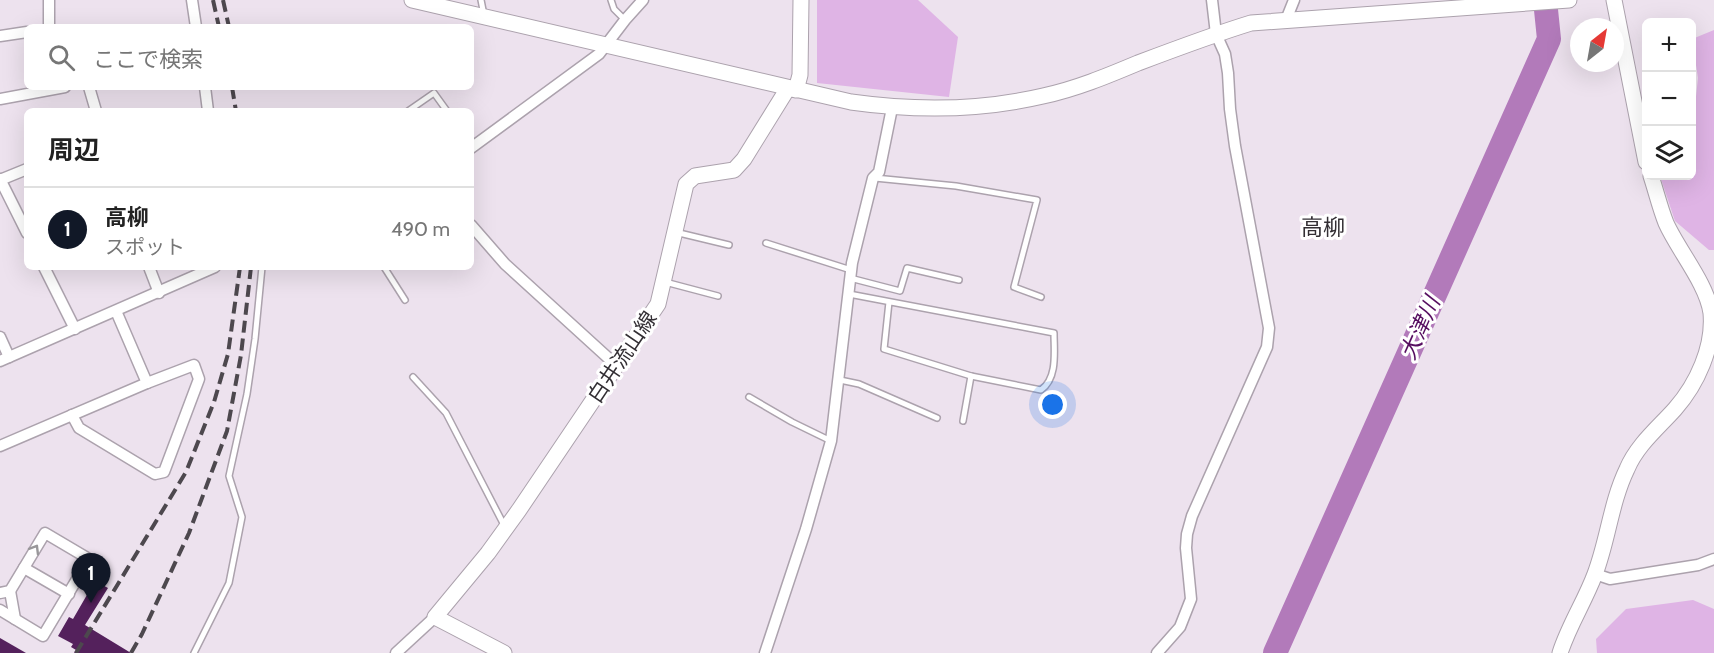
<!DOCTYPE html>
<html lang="ja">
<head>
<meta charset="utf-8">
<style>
	body { margin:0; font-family:Cabin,"Noto Sans JP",sans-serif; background:#f6f6f6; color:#222 }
	.controls { position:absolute; right:18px; top:18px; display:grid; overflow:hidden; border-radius:9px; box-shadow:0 6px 24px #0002 }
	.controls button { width:54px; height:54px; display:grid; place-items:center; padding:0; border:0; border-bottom:2px solid #e0e0e0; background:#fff; color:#222; font:30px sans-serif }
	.compass { position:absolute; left:1570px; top:18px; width:54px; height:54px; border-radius:50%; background:#fff; box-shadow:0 6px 24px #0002; rotate:31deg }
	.you { position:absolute; left:1053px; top:405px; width:21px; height:21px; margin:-15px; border:4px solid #fff; border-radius:50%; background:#1a73e8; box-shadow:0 0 0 9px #1a73e833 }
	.badge { display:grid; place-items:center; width:39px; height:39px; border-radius:50%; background:#111827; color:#fff; font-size:20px; font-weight:700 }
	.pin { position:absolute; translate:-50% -50px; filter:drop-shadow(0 2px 3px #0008) }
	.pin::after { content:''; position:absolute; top:32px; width:21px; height:18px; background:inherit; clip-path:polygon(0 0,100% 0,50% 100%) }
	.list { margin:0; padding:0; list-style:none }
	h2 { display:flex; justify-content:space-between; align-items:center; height:78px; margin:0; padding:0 24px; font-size:26px }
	h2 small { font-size:20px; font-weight:400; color:#767676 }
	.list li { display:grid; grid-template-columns:39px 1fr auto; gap:18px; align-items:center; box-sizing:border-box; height:84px; padding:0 24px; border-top:2px solid #e0e0e0 }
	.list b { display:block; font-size:22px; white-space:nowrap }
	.list p { margin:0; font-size:20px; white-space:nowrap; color:#767676 }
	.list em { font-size:20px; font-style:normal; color:#767676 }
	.icon { flex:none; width:33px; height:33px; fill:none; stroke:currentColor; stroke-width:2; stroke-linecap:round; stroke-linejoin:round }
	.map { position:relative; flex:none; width:1714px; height:653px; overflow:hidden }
	.search { position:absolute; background:#fff; box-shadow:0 6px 24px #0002; left:24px; top:24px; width:450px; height:66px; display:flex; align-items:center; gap:15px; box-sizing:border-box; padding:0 21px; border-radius:9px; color:#767676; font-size:22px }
	.panel { position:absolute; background:#fff; box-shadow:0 6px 24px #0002; left:24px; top:108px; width:450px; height:162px; border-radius:9px }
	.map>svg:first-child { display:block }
	.green { fill:#dfb4e5 }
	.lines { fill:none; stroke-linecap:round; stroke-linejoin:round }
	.river { stroke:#b27aba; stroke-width:24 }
	.building { fill:#54215c }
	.lane-casing { stroke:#aca2ad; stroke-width:8 }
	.street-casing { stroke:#aca2ad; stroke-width:13 }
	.secondary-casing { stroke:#aca2ad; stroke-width:17 }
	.lane { stroke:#fff; stroke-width:5 }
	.street { stroke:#fff; stroke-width:10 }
	.secondary { stroke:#fff; stroke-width:15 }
	.rail { stroke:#4d484e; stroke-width:4; stroke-dasharray:12 6; stroke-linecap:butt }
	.oneway { stroke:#99979a }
	.labels { text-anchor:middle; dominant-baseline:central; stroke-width:6; stroke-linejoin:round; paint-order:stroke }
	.street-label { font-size:21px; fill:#332f34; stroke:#fff }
	.neighbourhood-label { font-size:22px; fill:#332f34; stroke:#fff }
	.water-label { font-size:22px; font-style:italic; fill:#560e60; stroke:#fff }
</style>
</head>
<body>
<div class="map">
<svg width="1714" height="653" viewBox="0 0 1714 653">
	<rect width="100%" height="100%" fill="#ede2ee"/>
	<g class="green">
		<path d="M817,0H918L958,37L949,97L817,83Z"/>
		<path d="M1714,30V250H1709L1675,221L1661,179L1663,176H1692V133L1698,78L1692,39Z"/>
		<path d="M1693,600L1714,609V653H1597L1596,639L1626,609Z"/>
	</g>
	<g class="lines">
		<path class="river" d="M1275,653L1549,39L1545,0"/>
	</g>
	<g class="building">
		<path d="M95,581L108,588L85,625L131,653H74L76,650L71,647L73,644L58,636L69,617L73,619Z"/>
		<path d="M0,638L26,653H0Z"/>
	</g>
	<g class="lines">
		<defs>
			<g id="lane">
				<path d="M481,0L484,15"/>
				<path d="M611,0L614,9L625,20"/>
				<path d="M408,111L434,93L447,111"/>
				<path d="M875,178L956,186L1037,200L1014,287L1041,297"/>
				<path d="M675,232L729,245"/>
				<path d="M766,243L851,270"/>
				<path d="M384,267L405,300"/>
				<path d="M850,278L900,291L907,268L959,280"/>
				<path d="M665,282L718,296"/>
				<path d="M849,294L1054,333C1054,351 1058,378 1041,390L971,376L884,349L889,302"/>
				<path d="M413,377L446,413L505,527"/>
				<path d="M840,380L859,384L937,418"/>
				<path d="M749,397L792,422L831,441"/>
				<path d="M963,421L971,376"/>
				<path d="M194,653L229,583L242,517L229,476L247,394L255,339L262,267"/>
			</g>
			<g id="street">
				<path d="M49,0V27"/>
				<path d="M192,0L196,27"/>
				<path d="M1286,20L1294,0"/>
				<path d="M0,36L27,32"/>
				<path d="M89,87L96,111"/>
				<path d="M205,87L208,111"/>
				<path d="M0,99L65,87"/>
				<path d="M471,148L599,54L625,20L643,0"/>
				<path d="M0,179L27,233"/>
				<path d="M0,180L27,169"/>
				<path d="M471,225L505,264L617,366"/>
				<path d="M44,267L75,329"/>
				<path d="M149,267L159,293"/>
				<path d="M0,337L9,357"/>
				<path d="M0,361L215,267"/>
				<path d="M72,415L79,428L155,474L164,472L199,379L194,365L147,383"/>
				<path d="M0,446L147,383L116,311"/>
				<path d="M24,568L69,594"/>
				<path d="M1595,574L1610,579L1698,565L1714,559"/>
				<path d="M10,591L15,619"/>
				<path d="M0,593L10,591L45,533L89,559L43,636L0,610"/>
				<path d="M396,653L435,617"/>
				<path d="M765,653L806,529L831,441L852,263L873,178L879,172L892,108"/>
				<path d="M1157,653L1180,627L1191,599L1186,548L1187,534L1192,516L1267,347L1269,328L1235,146L1230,109L1228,73L1225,54L1216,34L1212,0"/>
			</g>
			<g id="secondary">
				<path d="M412,0L851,102C915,111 979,111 1043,96C1076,89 1107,76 1138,63C1175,49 1212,35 1251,23L1569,0"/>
				<path d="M1614,0L1646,162"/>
				<path d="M504,653L435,617L488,553L519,510L658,304L686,184L695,176L734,170L744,159L788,88L796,90L800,75L801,0"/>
				<path d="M1560,653C1569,625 1585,601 1595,574C1608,540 1611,502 1627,469C1637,445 1658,428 1675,409C1697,384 1714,347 1711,313C1707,284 1678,250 1666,223C1660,208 1656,191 1651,176"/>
			</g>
		</defs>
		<use href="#lane" class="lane-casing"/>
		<use href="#street" class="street-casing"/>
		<use href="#secondary" class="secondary-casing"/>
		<use href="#lane" class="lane"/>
		<use href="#street" class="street"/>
		<use href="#secondary" class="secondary"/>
		<g class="rail">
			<path d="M213,0L219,27"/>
			<path d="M223,0L229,27"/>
			<path d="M232,87L236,111"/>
			<path d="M76,653L186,472L214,402L228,354L240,267"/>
			<path d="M131,653L142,634L189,533L227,431L241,355L251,267"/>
		</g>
	</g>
	<defs><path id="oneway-chevron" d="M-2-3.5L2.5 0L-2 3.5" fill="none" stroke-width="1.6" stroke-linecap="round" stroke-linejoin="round" transform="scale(1.5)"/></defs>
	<use class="oneway" href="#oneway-chevron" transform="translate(35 549) rotate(-59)"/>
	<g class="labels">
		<g class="street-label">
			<text transform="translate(622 357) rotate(-56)">白井流山線</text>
		</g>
		<g class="neighbourhood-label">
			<text x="1323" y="227">高柳</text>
		</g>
		<g class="water-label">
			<text transform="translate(1420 328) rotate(-66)">大津川</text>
		</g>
	</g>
</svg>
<div class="controls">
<button>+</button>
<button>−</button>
<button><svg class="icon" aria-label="layers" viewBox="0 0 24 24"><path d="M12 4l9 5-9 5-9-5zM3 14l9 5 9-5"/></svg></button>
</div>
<svg class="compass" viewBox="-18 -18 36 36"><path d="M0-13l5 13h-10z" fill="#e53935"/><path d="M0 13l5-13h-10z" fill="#767676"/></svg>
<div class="you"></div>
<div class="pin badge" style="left:91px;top:603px">1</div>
<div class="search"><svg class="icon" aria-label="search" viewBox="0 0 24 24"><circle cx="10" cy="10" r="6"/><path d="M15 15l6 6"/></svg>ここで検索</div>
<section class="panel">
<h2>周辺<small></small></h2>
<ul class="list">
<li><span class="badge">1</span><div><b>高柳</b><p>スポット</p></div><em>490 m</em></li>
</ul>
</section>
</div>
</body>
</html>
